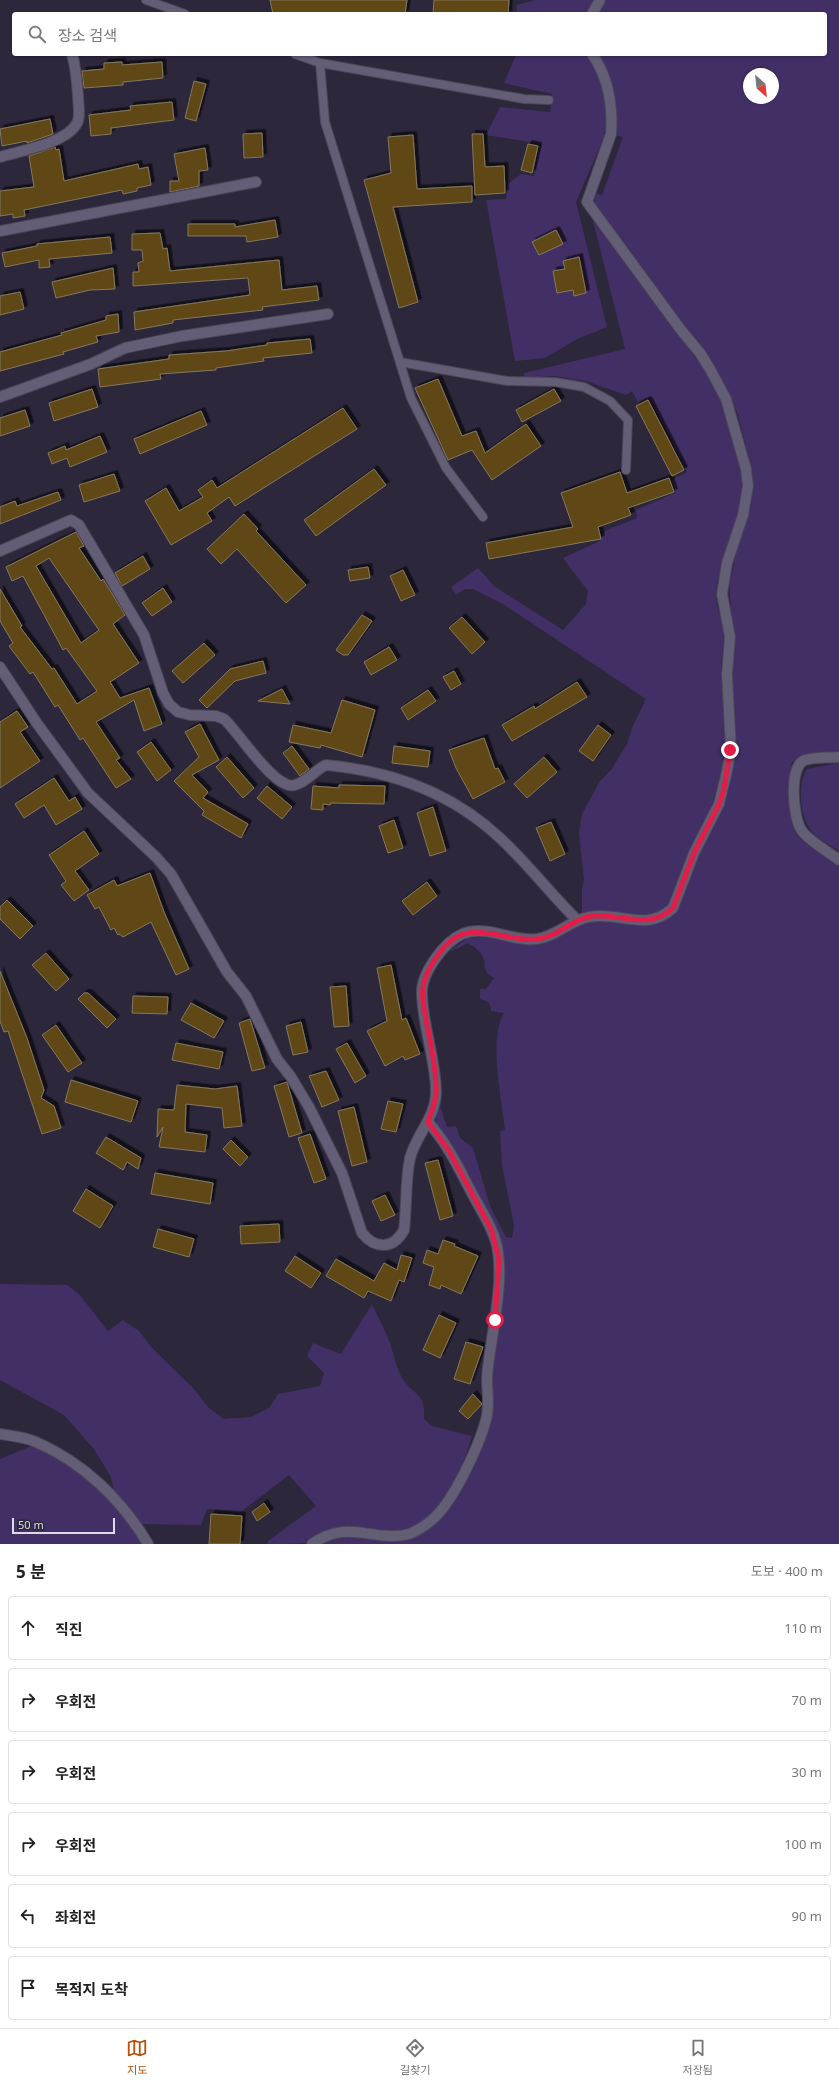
<!DOCTYPE html>
<html lang="ko">
<head>
<meta charset="utf-8">
<style>
	body { margin:0; font-family:"Noto Sans","Noto Sans KR",sans-serif; background:#f6f6f6; color:#222 }
	.compass { position:absolute; left:743px; top:68px; width:36px; height:36px; border-radius:50%; background:#fff; box-shadow:0 1px 3px #0004; rotate:153deg }
	.scale { position:absolute; left:12px; bottom:10px; width:103px; box-sizing:border-box; padding-left:4px; border:2px solid #dedbe9; border-top:0; font-size:11px; line-height:14px; white-space:nowrap; color:#dedbe9; -webkit-text-stroke:3px #2d273c; paint-order:stroke }
	.stop { position:absolute; width:12px; height:12px; margin:-9px; border:3px solid #e11d48; border-radius:50%; background:#fff }
	.stop.end { background:#e11d48; border-color:#fff; box-shadow:0 1px 4px #0008 }
	.list { margin:0; padding:0; list-style:none }
	h2 { display:flex; justify-content:space-between; align-items:center; height:52px; margin:0; padding:0 16px; font-size:17px }
	h2 small { font-size:13px; font-weight:400; color:#767676 }
	.list li { display:grid; grid-template-columns:26px 1fr auto; gap:12px; align-items:center; box-sizing:border-box; height:64px; margin:0 8px 8px; padding:0 8px; border:1px solid #e0e0e0; border-radius:4px }
	.list b { display:block; font-size:15px; white-space:nowrap }
	.list em { font-size:13px; font-style:normal; color:#767676 }
	.icon { flex:none; width:22px; height:22px; fill:none; stroke:currentColor; stroke-width:2; stroke-linecap:round; stroke-linejoin:round }
	.map { position:relative; flex:none; width:839px; height:1544px; overflow:hidden }
	.search { position:absolute; background:#fff; box-shadow:0 1px 3px #0004; left:12px; right:12px; top:12px; height:44px; display:flex; align-items:center; gap:10px; box-sizing:border-box; padding:0 14px; border-radius:4px; color:#767676; font-size:15px }
	.sheet { height:484px; background:#fff }
	nav { display:flex; justify-content:space-around; align-items:center; box-sizing:border-box; height:56px; border-top:1px solid #e0e0e0; background:#fff; font-size:11px; color:#767676 }
	nav a { display:grid; justify-items:center; gap:2px }
	nav .on { color:#b45309 }
	.map>svg:first-child { display:block }
	.green { fill:#422f65; fill-rule:evenodd }
	.building { fill:#5e4713; stroke:#847860; fill-rule:evenodd; filter:url(#shadow) }
	.lines { fill:none; stroke-linecap:round; stroke-linejoin:round }
	.service-casing { stroke:#4a4556; stroke-width:10 }
	.minor-casing { stroke:#4a4556; stroke-width:12 }
	.service { stroke:#635d75; stroke-width:8 }
	.minor { stroke:#635d75; stroke-width:10 }
	.route { stroke:#e11d48; stroke-width:5 }
</style>
</head>
<body>
<div class="map">
<svg width="839" height="1544" viewBox="0 0 839 1544">
	<defs>
		<filter id="shadow"><feDropShadow dx="3.5" dy="-3.5" stdDeviation="0" flood-color="#0009"/></filter>
	</defs>
	<rect width="100%" height="100%" fill="#2d273c"/>
	<g class="green">
		<path d="M535,0H594L587,14H516L517,5Z"/>
		<path d="M605,0H839V751L802,755L792,762C789,776 789,823 797,835C803,843 830,860 839,867V1544H319L346,1534L423,1530L470,1468L495,1357L502,1259L435,1122L440,1106L447,1127L456,1126L460,1138L473,1148L490,1206L506,1237L512,1238L514,1226L502,1165L500,1131L505,1130C502,1099 488,1039 504,1013L491,1011C491,1002 487,1001 480,999V989H486L494,978L488,974L484,967C487,956 476,947 467,943L459,948L449,951L467,939L478,937L495,938L524,945H532L541,944L560,935L579,922L601,919L646,926L665,918L691,870L721,806L731,694L733,631L730,596V582L740,536L751,505L753,477L748,454L738,415L720,377L697,342L658,292L594,202L596,194L602,195L623,137L614,135L611,81L598,54H825V14H597ZM749,74H773V98H749Z"/>
		<path d="M514,54H586C603,78 610,108 604,137L576,202L607,327L577,339L545,358L515,361L486,200L506,199L508,184L521,174L534,176L542,144L486,135L500,107L550,112L552,94L504,83L516,55Z"/>
		<path d="M593,221L608,237L705,370L720,400L727,417L742,474V502L717,583L716,596L718,609L723,624L724,640L721,666L725,738L722,768L710,812L669,905C650,927 608,908 582,912V888L584,880L579,833L582,814L600,781L611,770L627,744L632,728L646,699L503,604L473,589H465L456,595L451,587L478,568L494,586L563,630L586,604L588,591L563,558L600,541L605,531L637,518L636,510L675,493L672,480L687,472L649,396L638,402L632,391L626,395L586,381L556,376L524,378V373L625,349Z"/>
		<path d="M839,763V851C832,846 822,842 815,835C800,820 796,787 807,769Z"/>
		<path d="M0,1284L67,1285L79,1294L108,1331L123,1320L139,1331L152,1348L194,1389L209,1408L224,1419L251,1417L269,1408L278,1394L320,1386L324,1373L307,1356L313,1343L341,1354L372,1304C378,1317 385,1330 390,1343C394,1355 396,1367 402,1378C414,1396 426,1393 424,1419L432,1426L472,1436C463,1466 442,1524 406,1530C386,1533 365,1525 345,1527C330,1528 319,1537 306,1543C300,1544 276,1544 267,1544L268,1541L316,1506L289,1475L242,1511L207,1509L201,1525L141,1524L114,1490L111,1477L94,1449L64,1415L0,1380Z"/>
		<path d="M34,1445L74,1468L108,1496L144,1544H0V1459Z"/>
	</g>
	<g class="building">
		<path d="M270,0H407L405,14H273Z"/>
		<path d="M434,0H509L508,14H433Z"/>
		<path d="M122,62V65L162,62L163,78L123,82V85L84,88L82,71L104,69V63Z"/>
		<path d="M194,81L206,84L196,121L185,118Z"/>
		<path d="M172,102L174,120L111,128V134L91,136L89,115L131,110L130,106Z"/>
		<path d="M50,119L53,134L27,143V141L2,146L0,129Z"/>
		<path d="M262,133L263,157L244,158L243,134Z"/>
		<path d="M472,134H483L485,167L504,166L505,193L475,195Z"/>
		<path d="M413,135L417,189L472,186V202L393,207L418,302L399,308L364,180L391,173L388,137Z"/>
		<path d="M528,144L538,146L532,173L521,170Z"/>
		<path d="M55,147L56,150L59,149L64,181L138,164L139,169L148,167L151,185L137,188V191L123,194L122,190L24,210L25,216L13,218V214L0,216V191L34,187L29,156Z"/>
		<path d="M205,148L208,170L199,171V186L170,192V181H179L174,154Z"/>
		<path d="M275,220L278,237L247,242L246,236H188V224H235V227Z"/>
		<path d="M556,230L563,244L539,255L532,242Z"/>
		<path d="M160,233L163,249L167,248L170,271L279,260L282,290L317,286L319,300L262,307L263,310L173,320V323L135,330L134,312L250,295L248,278L133,286V272H139L138,263L143,261L142,250H132V234Z"/>
		<path d="M110,237L112,253L49,259L50,267L39,268V260L5,267L2,253L37,246V244Z"/>
		<path d="M579,257L586,293L574,296L573,290L557,293L553,271L565,269L563,261Z"/>
		<path d="M113,268L115,289L90,290L56,298L52,282Z"/>
		<path d="M20,292L24,309L0,315V296Z"/>
		<path d="M118,314L119,332L96,336L98,342L63,352L64,354L0,371V352L62,335L61,333L106,320V316Z"/>
		<path d="M310,339L312,353L263,358L264,361L216,368V370L160,374L161,379L100,387L98,369L169,359V355L226,351L267,345V343Z"/>
		<path d="M438,379L462,436L476,431L485,453L526,424L541,446L492,480L472,450L448,460L415,388Z"/>
		<path d="M92,389L98,407L54,421L49,403Z"/>
		<path d="M554,389L561,401L522,422L516,410Z"/>
		<path d="M648,400L684,470L672,476L636,406Z"/>
		<path d="M343,408L357,429L235,506L229,497L207,513L212,521L171,545L145,501L166,488L179,511L203,497L198,490L212,480L217,488Z"/>
		<path d="M25,410L30,426L0,436V418Z"/>
		<path d="M201,411L207,425L140,454L134,439Z"/>
		<path d="M100,436L107,452L70,467L67,458L52,464L48,453L65,446L66,450Z"/>
		<path d="M374,469L386,485L316,536L304,520Z"/>
		<path d="M620,472L627,493L669,478L674,492L628,508L631,515L598,527L601,539L489,559L486,543L573,527L561,493Z"/>
		<path d="M114,474L120,491L84,502L79,485Z"/>
		<path d="M58,492L61,500L0,524V507L15,501L17,506Z"/>
		<path d="M244,514L258,529L256,531L306,585L286,603L237,549L221,564L207,549Z"/>
		<path d="M76,532L84,546L79,548L101,581L103,579L125,615L113,624L139,663L110,682L120,698L149,688L162,724L144,731L134,700L96,722L120,758L116,760L131,779L116,788L83,738L80,740L58,705L55,707L33,672L30,674L9,646L13,643L0,621V589L22,626L20,627L52,669L54,668L77,704L97,691L66,648L63,650L23,576L12,581L6,567ZM49,558L99,630L81,643L36,566Z"/>
		<path d="M143,556L150,569L122,586L115,573Z"/>
		<path d="M368,567L370,578L350,581L348,570Z"/>
		<path d="M403,570L415,595L401,601L390,576Z"/>
		<path d="M163,588L172,602L152,616L142,603Z"/>
		<path d="M362,615L372,621L348,655H343L336,650Z"/>
		<path d="M462,617L485,642L472,654L449,628Z"/>
		<path d="M204,643L215,655L183,683L172,671Z"/>
		<path d="M389,647L397,660L371,675L364,662Z"/>
		<path d="M263,661L266,673L235,681L207,708L199,700L230,669Z"/>
		<path d="M454,671L461,684L451,690L443,677Z"/>
		<path d="M577,682L587,697L512,741L502,725L534,706L535,709Z"/>
		<path d="M282,689L290,704L258,701Z"/>
		<path d="M428,690L436,701L408,720L401,708Z"/>
		<path d="M342,700L375,710L362,757L321,745L320,748L289,742L293,725L331,733Z"/>
		<path d="M17,711L28,727L20,732L40,761L0,788V722Z"/>
		<path d="M200,724L219,760L192,775L208,792L203,798L248,824L241,838L202,815L204,811L174,781L199,757L185,732Z"/>
		<path d="M598,725L611,735L593,761L579,751Z"/>
		<path d="M484,738L495,769L498,768L505,782L473,799L456,768L449,750Z"/>
		<path d="M151,742L171,770L157,781L137,752Z"/>
		<path d="M292,746L309,769L300,776L283,753Z"/>
		<path d="M394,746L430,751L428,767L392,763Z"/>
		<path d="M227,757L254,788L243,798L216,767Z"/>
		<path d="M544,757L557,772L527,798L514,784Z"/>
		<path d="M54,778L69,801L75,797L82,809L56,825L44,805L24,818L15,804Z"/>
		<path d="M339,785L385,786L384,804L331,803L330,805L323,804V810L311,809L313,786L339,788Z"/>
		<path d="M267,786L292,807L282,819L257,798Z"/>
		<path d="M433,807L446,851L430,856L417,813Z"/>
		<path d="M394,820L403,848L388,853L379,826Z"/>
		<path d="M551,822L565,854L550,861L536,828Z"/>
		<path d="M84,831L99,854L75,871L89,890L74,901L61,885L66,881L49,855Z"/>
		<path d="M150,873L164,912L189,969L176,975L151,922L123,937L119,934L118,935L114,928L111,930L99,907L95,909L87,895L114,880L117,886Z"/>
		<path d="M427,882L437,896L413,915L402,901Z"/>
		<path d="M7,900L33,926L20,939L0,919V907Z"/>
		<path d="M46,953L69,979L56,991L32,965Z"/>
		<path d="M391,965L402,1020L406,1018L420,1054L405,1060L403,1056L385,1066L367,1031L387,1021L377,968Z"/>
		<path d="M0,971L27,1038L44,1090L41,1098L54,1106L61,1128L42,1134L8,1031L4,1032L0,1021Z"/>
		<path d="M346,986L349,1026L334,1027L330,987Z"/>
		<path d="M84,993H88L116,1019L107,1028L78,999Z"/>
		<path d="M133,996L168,997L167,1014L132,1013Z"/>
		<path d="M191,1003L224,1021L214,1038L181,1020Z"/>
		<path d="M250,1019L265,1068L252,1071L239,1023Z"/>
		<path d="M301,1022L308,1052L293,1055L286,1026Z"/>
		<path d="M56,1025L82,1063L68,1072L42,1035Z"/>
		<path d="M176,1043L223,1052L219,1069L172,1060Z"/>
		<path d="M347,1043L366,1076L355,1083L336,1049Z"/>
		<path d="M326,1071L339,1100L322,1107L309,1076Z"/>
		<path d="M71,1080L138,1101L131,1122L65,1102Z"/>
		<path d="M287,1082L302,1133L289,1137L274,1086Z"/>
		<path d="M177,1085L215,1089L237,1086L242,1126L224,1128L222,1108L186,1104L185,1132L207,1135L205,1152L159,1147L163,1127L157,1137L158,1109L174,1110Z"/>
		<path d="M388,1101L403,1104L396,1132L381,1129Z"/>
		<path d="M354,1107L367,1162L352,1166L338,1111Z"/>
		<path d="M310,1134L326,1179L314,1183L298,1138Z"/>
		<path d="M106,1137L141,1158L138,1169L127,1162L123,1170L96,1153Z"/>
		<path d="M231,1140L248,1157L240,1166L223,1149Z"/>
		<path d="M438,1160L453,1216L440,1220L425,1163Z"/>
		<path d="M155,1173L213,1183L210,1204L151,1194Z"/>
		<path d="M86,1189L113,1206L100,1228L73,1211Z"/>
		<path d="M385,1195L395,1215L381,1221L372,1201Z"/>
		<path d="M279,1224L280,1242L241,1244L240,1226Z"/>
		<path d="M158,1229L194,1239L189,1257L153,1247Z"/>
		<path d="M443,1240L455,1244L454,1246L478,1256L461,1294L441,1285L440,1289L429,1285L434,1267L423,1263L427,1250L438,1254Z"/>
		<path d="M401,1255L412,1258L404,1282L399,1280L391,1301L368,1291L364,1298L326,1276L336,1259L374,1281L384,1263L397,1270Z"/>
		<path d="M295,1256L321,1273L311,1288L285,1271Z"/>
		<path d="M439,1315L456,1323L440,1358L423,1350Z"/>
		<path d="M466,1342L483,1347L470,1384L454,1379Z"/>
		<path d="M473,1394L482,1404L468,1419L459,1411Z"/>
		<path d="M264,1503L270,1512L257,1521L252,1512Z"/>
		<path d="M211,1514L242,1516L240,1544H209Z"/>
	</g>
	<g class="lines">
		<defs>
			<g id="service">
				<path d="M146,0L185,14"/>
				<path d="M295,54L320,63L524,99L549,100"/>
				<path d="M320,63L325,122L411,398L446,468L483,517"/>
				<path d="M400,362L507,381L555,382L584,387L610,401L628,420L626,470"/>
			</g>
			<g id="minor">
				<path d="M592,14L600,0"/>
				<path d="M0,157C20,151 67,143 77,123C81,116 78,104 78,96C77,81 76,68 72,54"/>
				<path d="M0,231L256,182"/>
				<path d="M0,397L91,364L125,348L182,336L328,314"/>
				<path d="M0,551L71,520L79,525L144,635L163,693L169,704L178,712L190,715L216,716L224,719C238,731 275,791 295,785C307,782 315,770 326,765C392,771 451,792 500,838C527,863 550,893 577,920"/>
				<path d="M0,667L36,722L88,793L156,857L171,874L227,972L246,996L277,1059L291,1077L309,1107L342,1173L362,1233C375,1249 393,1250 404,1230C407,1207 405,1182 410,1158C416,1135 436,1117 436,1092C436,1059 421,1021 422,990C423,976 433,961 442,950C449,942 458,934 469,932C491,927 514,942 537,939C558,936 570,920 589,917C620,911 646,933 673,908L694,853L719,804L727,771L731,750L727,674L730,637L722,594L727,563L743,515L748,486L746,469L726,399L710,369L700,353L681,330L587,202L611,134C613,105 609,78 592,54"/>
				<path d="M839,757C829,758 815,757 805,760C788,766 793,820 802,831C808,840 830,853 839,860"/>
				<path d="M0,1434C12,1436 25,1437 36,1442C84,1463 122,1500 148,1544"/>
				<path d="M312,1544C349,1518 374,1543 409,1534C417,1531 428,1524 434,1518C454,1500 479,1446 486,1420C490,1407 487,1391 487,1378C490,1337 505,1286 497,1246C493,1228 482,1212 474,1197C460,1171 448,1144 428,1122"/>
			</g>
		</defs>
		<use href="#service" class="service-casing"/>
		<use href="#minor" class="minor-casing"/>
		<use href="#service" class="service"/>
		<use href="#minor" class="minor"/>
	</g>
	<g class="lines">
		<path class="route" d="M495,1320L499,1259L491,1229L449,1151L428,1122C431,1113 435,1103 436,1093C437,1071 431,1046 427,1024C425,1013 421,999 423,988C425,972 435,958 445,946C472,917 505,943 537,939C558,937 571,919 592,916C620,913 648,931 673,908L694,853L719,804L724,789L730,750"/>
	</g>
</svg>
<svg class="compass" viewBox="-18 -18 36 36"><path d="M0-13l5 13h-10z" fill="#e53935"/><path d="M0 13l5-13h-10z" fill="#767676"/></svg>
<div class="scale">50 m</div>
<div class="stop" style="left:495px;top:1320px"></div>
<div class="stop end" style="left:730px;top:750px"></div>
<div class="search"><svg class="icon" aria-label="search" viewBox="0 0 24 24"><circle cx="10" cy="10" r="6"/><path d="M15 15l6 6"/></svg>장소 검색</div>
</div>
<section class="sheet">
<h2>5 분<small>도보 · 400 m</small></h2>
<ul class="list">
<li><svg class="icon" aria-label="ahead" viewBox="0 0 24 24"><path d="M12 20V5M6 11l6-6 6 6"/></svg><div><b>직진</b></div><em>110 m</em></li>
<li><svg class="icon" aria-label="right" viewBox="0 0 24 24"><path d="M7 20v-9h11M14 6l5 5-5 5"/></svg><div><b>우회전</b></div><em>70 m</em></li>
<li><svg class="icon" aria-label="right" viewBox="0 0 24 24"><path d="M7 20v-9h11M14 6l5 5-5 5"/></svg><div><b>우회전</b></div><em>30 m</em></li>
<li><svg class="icon" aria-label="right" viewBox="0 0 24 24"><path d="M7 20v-9h11M14 6l5 5-5 5"/></svg><div><b>우회전</b></div><em>100 m</em></li>
<li><svg class="icon" aria-label="left" viewBox="0 0 24 24"><path d="M17 20v-9H6M10 6l-5 5 5 5"/></svg><div><b>좌회전</b></div><em>90 m</em></li>
<li><svg class="icon" aria-label="arrive" viewBox="0 0 24 24"><path d="M6 21V4h12l-3 4 3 4H6"/></svg><div><b>목적지 도착</b></div></li>
</ul>
</section>
<nav>
<a class="on"><svg class="icon" aria-label="map" viewBox="0 0 24 24"><path d="M3 6l6-2 6 2 6-2v14l-6 2-6-2-6 2zM9 4v14M15 6v14"/></svg>지도</a>
<a><svg class="icon" aria-label="directions" viewBox="0 0 24 24"><path d="M12 3l9 9-9 9-9-9zM9 14v-3h6M13 9l2 2-2 2"/></svg>길찾기</a>
<a><svg class="icon" aria-label="saved" viewBox="0 0 24 24"><path d="M7 4h10v16l-5-4-5 4z"/></svg>저장됨</a>
</nav>
</body>
</html>
